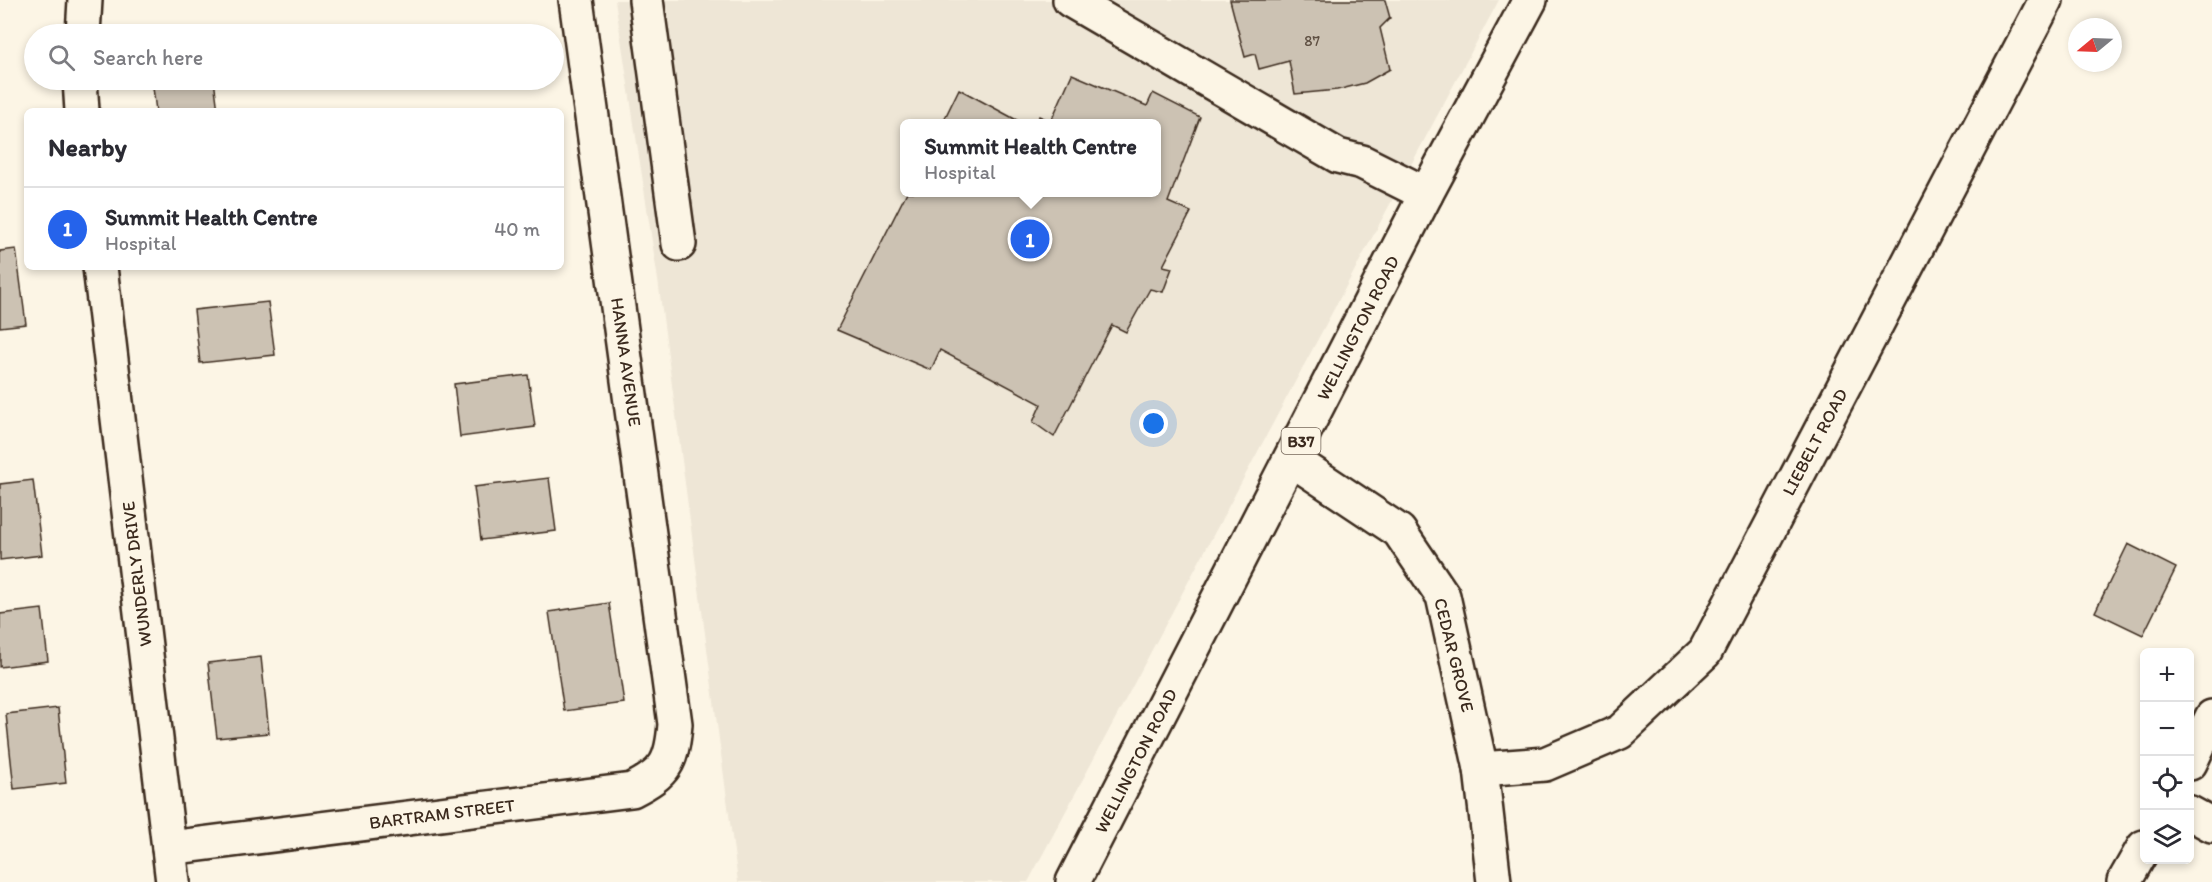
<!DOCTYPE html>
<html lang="en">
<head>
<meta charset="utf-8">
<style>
	body { margin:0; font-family:Itim,sans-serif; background:#f7f7f7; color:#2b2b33 }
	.controls { position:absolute; right:18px; bottom:18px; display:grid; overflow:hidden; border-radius:9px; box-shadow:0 3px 9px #0003 }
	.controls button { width:54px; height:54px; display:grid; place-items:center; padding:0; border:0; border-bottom:2px solid #e1e1e2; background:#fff; color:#2b2b33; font:30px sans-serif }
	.compass { position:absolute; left:2068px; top:18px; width:54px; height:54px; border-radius:50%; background:#fff; box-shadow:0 3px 9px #0003; rotate:251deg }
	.you { position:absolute; left:1154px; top:424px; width:21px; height:21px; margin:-15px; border:4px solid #fff; border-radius:50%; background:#1a73e8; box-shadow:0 0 0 9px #1a73e833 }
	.badge { display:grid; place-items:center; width:39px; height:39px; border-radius:50%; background:#2563eb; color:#fff; font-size:20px; font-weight:700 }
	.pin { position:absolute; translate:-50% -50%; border:3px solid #fff; box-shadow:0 2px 6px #0006 }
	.popup { position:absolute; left:900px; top:119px; width:261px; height:78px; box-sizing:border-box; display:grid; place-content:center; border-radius:9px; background:#fff; filter:drop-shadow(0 2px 4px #0005); font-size:20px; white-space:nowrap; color:#7c7c81 }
	.popup b { font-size:22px; color:#2b2b33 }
	.popup::after { content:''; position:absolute; left:50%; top:100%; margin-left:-12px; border:12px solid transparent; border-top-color:#fff }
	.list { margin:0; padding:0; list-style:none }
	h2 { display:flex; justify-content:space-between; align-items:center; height:78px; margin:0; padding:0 24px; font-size:26px }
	h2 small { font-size:20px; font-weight:400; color:#7c7c81 }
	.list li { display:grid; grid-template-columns:39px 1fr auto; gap:18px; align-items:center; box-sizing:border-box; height:84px; padding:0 24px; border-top:2px solid #e1e1e2 }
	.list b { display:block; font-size:22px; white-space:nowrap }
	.list p { margin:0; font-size:20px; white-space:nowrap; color:#7c7c81 }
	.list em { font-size:20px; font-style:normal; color:#7c7c81 }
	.icon { flex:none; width:33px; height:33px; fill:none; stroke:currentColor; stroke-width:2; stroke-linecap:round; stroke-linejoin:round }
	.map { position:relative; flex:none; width:2212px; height:882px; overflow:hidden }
	.search { position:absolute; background:#fff; box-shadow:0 3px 9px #0003; left:24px; top:24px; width:540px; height:66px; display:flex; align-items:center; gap:15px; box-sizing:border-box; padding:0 21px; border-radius:33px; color:#7c7c81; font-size:22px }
	.panel { position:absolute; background:#fff; box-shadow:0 3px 9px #0003; left:24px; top:108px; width:540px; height:162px; border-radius:9px }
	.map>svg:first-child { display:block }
	.built { fill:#eee6d6; fill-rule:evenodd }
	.building { fill:#ccc2b3; stroke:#3b2a1e; stroke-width:1.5 }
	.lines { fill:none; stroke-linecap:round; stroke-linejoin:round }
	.minor-casing { stroke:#3b2a1e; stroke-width:38 }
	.major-casing { stroke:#3b2a1e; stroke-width:38 }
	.minor { stroke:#fcf5e5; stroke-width:33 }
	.major { stroke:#fcf5e5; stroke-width:33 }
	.labels { text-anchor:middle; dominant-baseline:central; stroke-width:4.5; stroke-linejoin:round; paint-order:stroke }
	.number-label { font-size:15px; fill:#5f5043 }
	.shield { fill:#fcf5e5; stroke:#75675a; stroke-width:1.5 }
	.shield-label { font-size:16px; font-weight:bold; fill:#3b2a1e }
	.street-label { font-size:18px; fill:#3b2a1e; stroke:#fcf5e5 }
</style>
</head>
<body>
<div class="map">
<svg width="2212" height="882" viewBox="0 0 2212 882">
	<rect width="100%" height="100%" fill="#fcf5e5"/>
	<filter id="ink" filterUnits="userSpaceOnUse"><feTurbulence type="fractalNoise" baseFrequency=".0167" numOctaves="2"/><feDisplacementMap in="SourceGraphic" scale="12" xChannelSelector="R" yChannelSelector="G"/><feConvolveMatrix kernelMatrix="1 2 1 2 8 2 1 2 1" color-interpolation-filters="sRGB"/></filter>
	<g filter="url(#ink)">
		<path class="built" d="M615,0H1499L1028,882H738L658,280ZM904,124H1156V192H904Z"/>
		<g class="building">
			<path d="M1230,0H1385L1390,18L1380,28L1390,69L1365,83L1337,90L1295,94L1289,61L1259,69L1255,54L1245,57Z"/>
			<path d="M1072,74L1147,106L1153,93L1200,117L1168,202L1191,212L1163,266L1172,268L1163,292L1150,289L1126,332L1112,325L1054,437L1033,422L1041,404L940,350L931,370L837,330L907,192H1156V124H1037L1039,116L1051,121Z"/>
			<path d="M152,80H214L218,111H156Z"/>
			<path d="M959,89L1024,124H942Z"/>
			<path d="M16,249L26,324L0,327V251Z"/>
			<path d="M268,302L275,355L200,363L194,310Z"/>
			<path d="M528,375L535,427L460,437L454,384Z"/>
			<path d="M549,478L556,531L481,540L474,487Z"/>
			<path d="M33,480L42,555L0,560V484Z"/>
			<path d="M2128,544L2176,568L2143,635L2095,612Z"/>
			<path d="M609,603L624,703L564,711L549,612Z"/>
			<path d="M42,609L48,661L0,667V614Z"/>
			<path d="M261,657L269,733L217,738L208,663Z"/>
			<path d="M58,708L66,783L14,789L6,714Z"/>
		</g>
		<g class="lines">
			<defs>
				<g id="minor">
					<path d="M646,0L679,244"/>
					<path d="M1070,0L1338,156L1362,162L1426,194"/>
					<path d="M83,34L85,0"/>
					<path d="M80,80L82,111"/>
					<path d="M100,267L173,882"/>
					<path d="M1291,459L1399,531L1443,596L1481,769L1494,882"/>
					<path d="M2190,763L2212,717"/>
					<path d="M1481,769L1545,764L1620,732L1705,652L2046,0"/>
					<path d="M2190,813L2212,825"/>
					<path d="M169,848L632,790C666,773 672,762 675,724L576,0"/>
					<path d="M2124,882L2144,847"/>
				</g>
				<path id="major" d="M1073,882L1426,194L1530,0"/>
			</defs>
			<use href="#minor" class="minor-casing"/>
			<use href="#major" class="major-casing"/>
			<use href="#minor" class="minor"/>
			<use href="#major" class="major"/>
		</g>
	</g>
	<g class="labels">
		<g class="number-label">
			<text x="1312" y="41">87</text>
		</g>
		<rect class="shield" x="1281.5" y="428" width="39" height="26" rx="4.5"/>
		<g class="shield-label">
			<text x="1301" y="441">B37</text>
		</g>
		<g class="street-label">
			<text transform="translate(1358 328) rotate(-63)">WELLINGTON ROAD</text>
			<text transform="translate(626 362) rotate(82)">HANNA AVENUE</text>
			<text transform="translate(1815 442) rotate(-62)">LIEBELT ROAD</text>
			<text transform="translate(137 574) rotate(-97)">WUNDERLY DRIVE</text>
			<text transform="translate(1454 655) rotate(76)">CEDAR GROVE</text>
			<text transform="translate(1136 761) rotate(-63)">WELLINGTON ROAD</text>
			<text transform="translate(442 814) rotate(-7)">BARTRAM STREET</text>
		</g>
	</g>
</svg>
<div class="controls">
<button>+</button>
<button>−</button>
<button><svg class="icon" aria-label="locate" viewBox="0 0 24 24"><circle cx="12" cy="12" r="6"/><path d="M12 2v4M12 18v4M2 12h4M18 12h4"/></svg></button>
<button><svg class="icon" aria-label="layers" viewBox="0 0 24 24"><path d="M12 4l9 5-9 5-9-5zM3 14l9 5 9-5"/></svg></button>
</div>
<svg class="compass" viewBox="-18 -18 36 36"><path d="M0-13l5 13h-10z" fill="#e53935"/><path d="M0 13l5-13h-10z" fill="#7c7c81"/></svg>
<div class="you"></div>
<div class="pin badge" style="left:1030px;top:239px">1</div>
<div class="popup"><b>Summit Health Centre</b>Hospital</div>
<div class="search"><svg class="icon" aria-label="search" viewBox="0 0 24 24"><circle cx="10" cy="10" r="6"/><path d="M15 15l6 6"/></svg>Search here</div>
<section class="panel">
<h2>Nearby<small></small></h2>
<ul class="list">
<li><span class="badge">1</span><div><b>Summit Health Centre</b><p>Hospital</p></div><em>40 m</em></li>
</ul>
</section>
</div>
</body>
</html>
